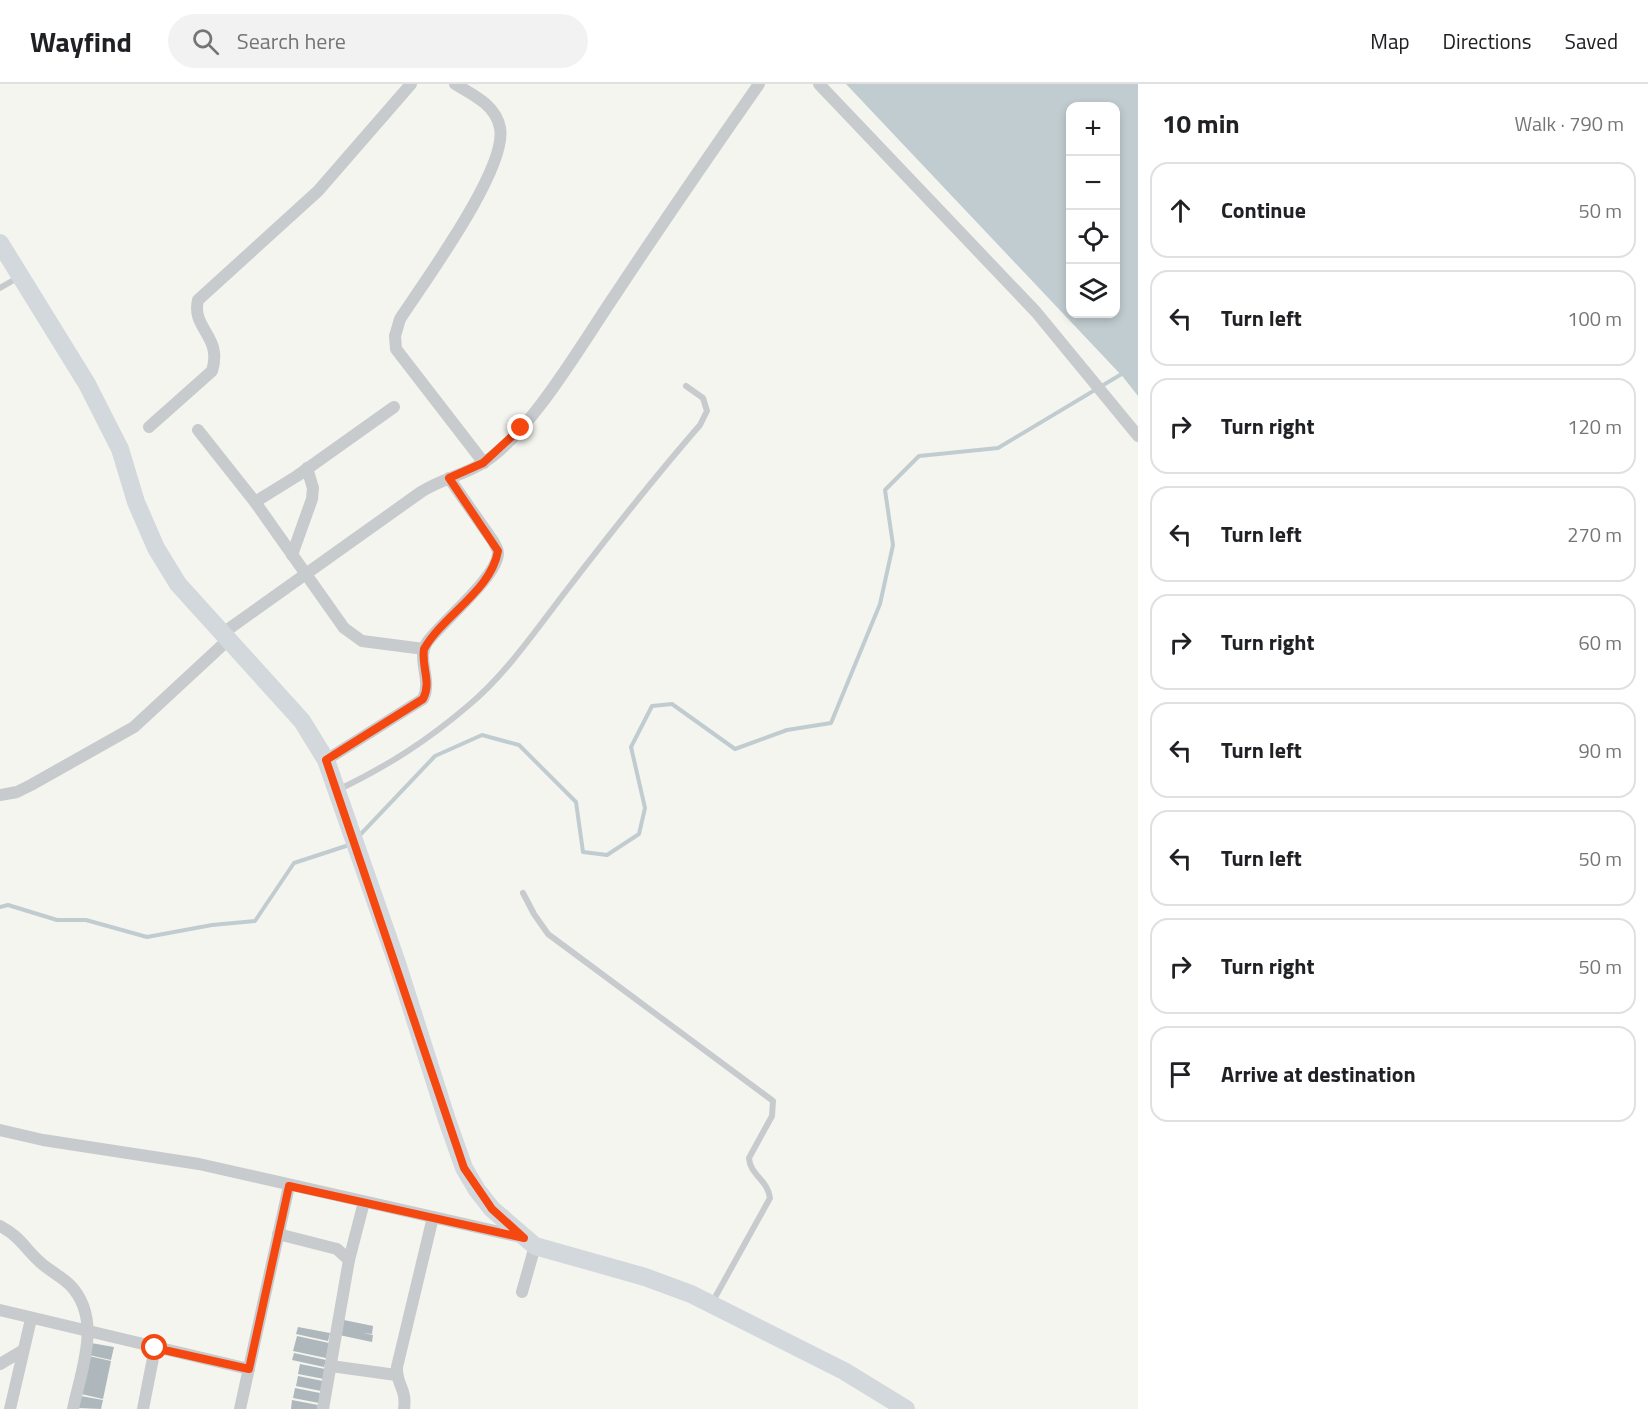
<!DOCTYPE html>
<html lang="en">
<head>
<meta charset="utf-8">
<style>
	body { margin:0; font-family:"Titillium Web",sans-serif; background:#f2f2f2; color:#202124 }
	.controls { position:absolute; right:18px; top:18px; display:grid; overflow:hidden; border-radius:12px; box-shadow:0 3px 9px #0003 }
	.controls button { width:54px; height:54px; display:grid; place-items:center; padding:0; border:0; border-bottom:2px solid #e0e0e0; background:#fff; color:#202124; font:30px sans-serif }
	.stop { position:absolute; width:18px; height:18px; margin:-14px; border:4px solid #f54710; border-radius:50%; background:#fff }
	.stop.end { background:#f54710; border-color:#fff; box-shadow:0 2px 6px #0008 }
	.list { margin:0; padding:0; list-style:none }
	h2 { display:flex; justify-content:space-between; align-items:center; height:78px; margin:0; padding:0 24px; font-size:26px }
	h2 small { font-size:20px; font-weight:400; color:#757577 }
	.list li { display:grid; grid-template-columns:39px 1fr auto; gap:18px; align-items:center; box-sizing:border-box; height:96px; margin:0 12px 12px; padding:0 12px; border:2px solid #e0e0e0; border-radius:18px }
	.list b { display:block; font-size:22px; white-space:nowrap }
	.list em { font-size:20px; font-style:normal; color:#757577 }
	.icon { flex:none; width:33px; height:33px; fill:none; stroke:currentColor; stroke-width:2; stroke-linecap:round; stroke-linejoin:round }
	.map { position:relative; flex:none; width:1138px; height:1325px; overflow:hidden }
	header { display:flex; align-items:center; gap:36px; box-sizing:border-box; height:84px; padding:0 30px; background:#fff; border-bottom:2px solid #e0e0e0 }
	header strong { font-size:28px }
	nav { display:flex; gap:33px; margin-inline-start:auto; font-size:21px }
	.search { width:420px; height:54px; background:#f2f2f2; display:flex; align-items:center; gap:15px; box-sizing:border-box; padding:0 21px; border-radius:33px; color:#757577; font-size:22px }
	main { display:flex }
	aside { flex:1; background:#fff }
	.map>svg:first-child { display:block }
	.water { fill:#c1ccd1; fill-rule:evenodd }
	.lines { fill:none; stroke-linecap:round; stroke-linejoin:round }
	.stream { stroke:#c1ccd1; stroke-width:4 }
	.building { fill:#aeb7bb }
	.lane { stroke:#c8cbce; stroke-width:6 }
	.street { stroke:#c8cbce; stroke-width:12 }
	.secondary { stroke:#d2d8dc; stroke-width:18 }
	.route { stroke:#f54710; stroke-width:8 }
</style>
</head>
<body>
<header>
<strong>Wayfind</strong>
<div class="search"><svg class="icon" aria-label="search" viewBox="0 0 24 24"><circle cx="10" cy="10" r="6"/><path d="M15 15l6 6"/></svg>Search here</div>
<nav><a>Map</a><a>Directions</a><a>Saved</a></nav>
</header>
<main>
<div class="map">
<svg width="1138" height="1325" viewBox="0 0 1138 1325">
	<rect width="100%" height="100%" fill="#f5f5f0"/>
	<path class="water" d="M846,0H1138V312L1123,293ZM1070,22H1116V230H1070Z"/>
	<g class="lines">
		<g class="stream">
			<path d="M359,752L435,672L482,651L519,661L576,718L583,768L607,771L639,750L645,724L631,663L652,622L672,620L735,665L787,646L831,639L880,520L893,461L885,406L919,372L998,364L1125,288"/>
			<path d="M0,823L8,821L57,836H86L147,853L212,841L255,837L294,779L349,761"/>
		</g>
	</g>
	<g class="building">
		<path d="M344,1236L373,1242L372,1250L363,1249L373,1251L372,1258L339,1251Z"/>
		<path d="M298,1243L330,1249L328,1257L296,1250Z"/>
		<path d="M297,1252L329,1259L326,1274L293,1267Z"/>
		<path d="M91,1259L114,1263L111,1276L89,1271Z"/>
		<path d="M294,1269L326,1276L324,1283L292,1276Z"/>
		<path d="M89,1272L111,1277L103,1315L81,1310Z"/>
		<path d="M300,1280L325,1285L324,1295L298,1290Z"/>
		<path d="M298,1292L323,1297L321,1307L296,1302Z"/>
		<path d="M295,1304L320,1309L319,1319L293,1314Z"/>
		<path d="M81,1312L103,1316L101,1325L78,1324Z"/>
		<path d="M292,1316L318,1321L317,1325H291Z"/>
	</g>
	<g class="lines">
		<g class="lane">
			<path d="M0,204L19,193"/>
			<path d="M340,705C389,681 427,657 469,621C506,590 536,546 566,507C609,451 653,395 700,341L707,327L703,314L686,302"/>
			<path d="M523,809L534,830L548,850L773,1017L772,1032L749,1074C750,1091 768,1096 770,1114L713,1217"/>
		</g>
		<g class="street">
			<path d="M455,0C473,11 496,21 500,44C508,84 424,198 400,235L395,252L396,265L484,379"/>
			<path d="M819,0L1036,228L1138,352"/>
			<path d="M149,343L212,287C223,252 191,245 198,216L318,107L411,0"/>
			<path d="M198,346L255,418L344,544L362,557L424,565"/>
			<path d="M255,418L297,392L394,323"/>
			<path d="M292,471L312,415L313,404L307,384"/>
			<path d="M223,549L421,408C441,395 464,391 483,379C530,350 583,258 615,211C662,140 710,70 759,0"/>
			<path d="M326,676L423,615C433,595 415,575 428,557C443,537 498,492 498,469C498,465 495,461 493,457L449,394"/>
			<path d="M0,711L17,708L31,701L134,643L229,555"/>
			<path d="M0,1046L43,1056L199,1080L521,1153"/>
			<path d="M0,1142C21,1153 24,1164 41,1179C50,1187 62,1193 70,1201C103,1235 81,1286 73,1325"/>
			<path d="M278,1150L337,1165L349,1176L323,1325"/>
			<path d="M349,1176L364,1118"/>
			<path d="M522,1208L535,1162"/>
			<path d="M0,1226L249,1285"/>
			<path d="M0,1280L22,1267"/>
			<path d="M331,1282L396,1291"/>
			<path d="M10,1325L31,1235"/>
			<path d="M143,1325L155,1264"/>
			<path d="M240,1325L289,1102"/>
			<path d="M404,1325C407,1304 396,1301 397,1283L433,1133"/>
		</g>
		<path class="secondary" d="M0,159L87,300L120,365L136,418L156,464L178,500L302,637L326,676L396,876L447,1036L464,1084L477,1106L492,1125L535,1162L645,1193L691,1210L844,1287L906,1325"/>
	</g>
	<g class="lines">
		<path class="route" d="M155,1264L249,1285L289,1102L524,1154L492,1125L464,1084L326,676L423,615C432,598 421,583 424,565C443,531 491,507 498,467L449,394L483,379L521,344"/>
	</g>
</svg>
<div class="controls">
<button>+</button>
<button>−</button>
<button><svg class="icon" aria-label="locate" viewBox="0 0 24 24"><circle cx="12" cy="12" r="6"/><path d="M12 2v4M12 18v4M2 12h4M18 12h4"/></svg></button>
<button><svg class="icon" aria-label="layers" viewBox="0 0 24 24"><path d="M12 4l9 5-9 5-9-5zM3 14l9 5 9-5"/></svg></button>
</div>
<div class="stop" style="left:155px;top:1264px"></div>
<div class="stop end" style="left:521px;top:344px"></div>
</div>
<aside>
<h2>10 min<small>Walk · 790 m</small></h2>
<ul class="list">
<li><svg class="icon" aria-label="ahead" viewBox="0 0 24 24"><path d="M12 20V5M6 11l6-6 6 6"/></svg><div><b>Continue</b></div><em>50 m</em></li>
<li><svg class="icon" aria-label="left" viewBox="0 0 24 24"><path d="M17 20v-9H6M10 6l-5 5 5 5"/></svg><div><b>Turn left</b></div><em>100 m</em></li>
<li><svg class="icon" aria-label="right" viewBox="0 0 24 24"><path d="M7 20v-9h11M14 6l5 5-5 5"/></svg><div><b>Turn right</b></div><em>120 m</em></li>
<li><svg class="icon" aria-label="left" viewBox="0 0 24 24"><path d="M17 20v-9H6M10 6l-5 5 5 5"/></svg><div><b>Turn left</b></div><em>270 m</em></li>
<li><svg class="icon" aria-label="right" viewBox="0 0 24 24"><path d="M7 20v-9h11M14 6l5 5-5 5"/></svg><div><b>Turn right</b></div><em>60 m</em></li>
<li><svg class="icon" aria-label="left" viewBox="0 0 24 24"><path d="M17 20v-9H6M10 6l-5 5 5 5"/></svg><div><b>Turn left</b></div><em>90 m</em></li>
<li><svg class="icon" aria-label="left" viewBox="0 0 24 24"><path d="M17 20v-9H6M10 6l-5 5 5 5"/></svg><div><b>Turn left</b></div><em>50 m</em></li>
<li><svg class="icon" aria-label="right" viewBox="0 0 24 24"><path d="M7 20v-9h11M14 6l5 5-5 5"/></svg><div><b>Turn right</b></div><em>50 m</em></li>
<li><svg class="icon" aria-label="arrive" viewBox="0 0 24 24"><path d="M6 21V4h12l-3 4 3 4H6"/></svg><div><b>Arrive at destination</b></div></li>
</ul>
</aside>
</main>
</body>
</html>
